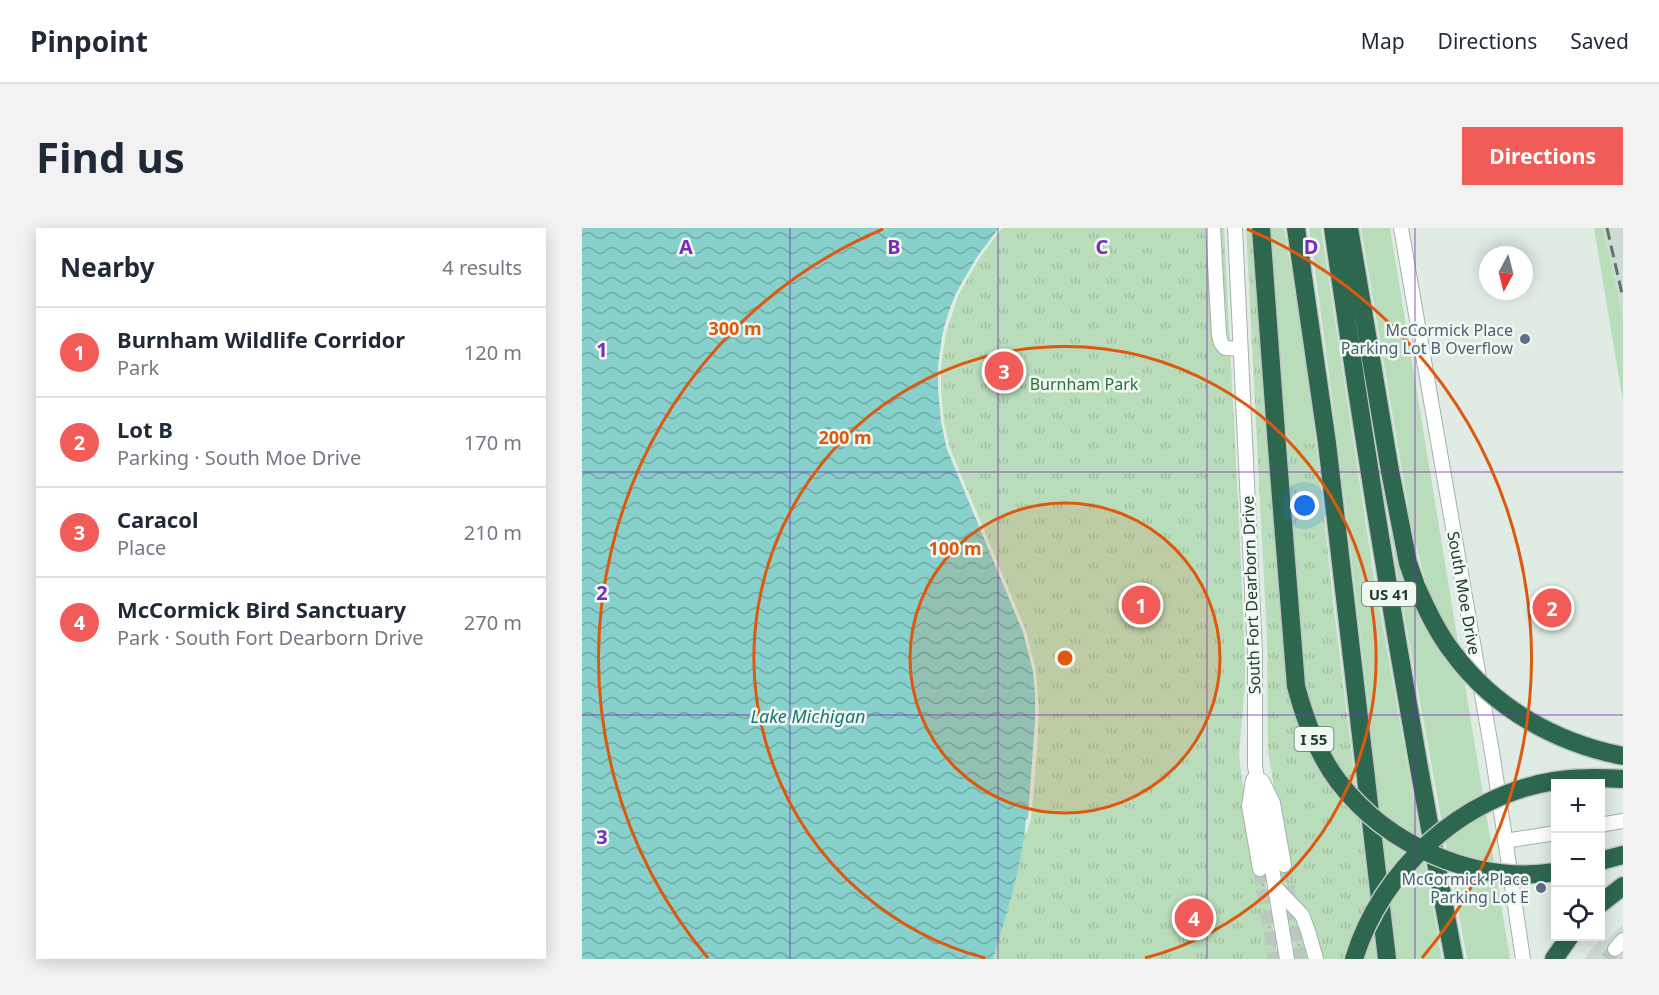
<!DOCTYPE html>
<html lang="en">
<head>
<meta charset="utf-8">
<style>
	body { margin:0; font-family:"Noto Sans",sans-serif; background:#f2f2f3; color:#1f2937 }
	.controls { position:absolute; right:18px; bottom:18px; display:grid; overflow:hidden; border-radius:0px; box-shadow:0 3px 15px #0003 }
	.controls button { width:54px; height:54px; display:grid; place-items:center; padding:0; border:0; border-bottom:2px solid #e0e1e3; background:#fff; color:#1f2937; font:30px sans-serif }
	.compass { position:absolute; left:897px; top:18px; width:54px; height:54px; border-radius:50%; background:#fff; box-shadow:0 3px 15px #0003; rotate:187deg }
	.you { position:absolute; left:723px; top:278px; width:21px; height:21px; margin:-15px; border:4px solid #fff; border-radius:50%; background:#1a73e8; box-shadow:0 0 0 9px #1a73e833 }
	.badge { display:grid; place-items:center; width:39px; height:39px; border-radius:50%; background:#f15b58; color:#fff; font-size:20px; font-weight:700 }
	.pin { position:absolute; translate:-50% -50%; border:3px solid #fff; box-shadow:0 2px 6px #0006 }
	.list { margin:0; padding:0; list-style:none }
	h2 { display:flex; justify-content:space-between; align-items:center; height:78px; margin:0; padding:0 24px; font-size:26px }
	h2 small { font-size:20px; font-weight:400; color:#747a83 }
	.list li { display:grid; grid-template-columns:39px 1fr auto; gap:18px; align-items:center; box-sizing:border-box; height:90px; padding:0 24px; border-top:2px solid #e0e1e3 }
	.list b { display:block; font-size:22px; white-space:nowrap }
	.list p { margin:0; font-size:20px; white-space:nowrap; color:#747a83 }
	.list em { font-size:20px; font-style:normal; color:#747a83 }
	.icon { flex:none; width:33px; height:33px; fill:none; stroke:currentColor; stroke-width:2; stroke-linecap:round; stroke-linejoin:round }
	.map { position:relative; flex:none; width:1041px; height:731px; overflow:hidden; border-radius:0px }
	header { display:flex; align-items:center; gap:36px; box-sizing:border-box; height:84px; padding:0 30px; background:#fff; border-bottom:2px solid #e0e1e3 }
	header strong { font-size:28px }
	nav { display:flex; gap:33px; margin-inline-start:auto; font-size:21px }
	.intro { display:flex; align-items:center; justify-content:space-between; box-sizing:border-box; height:144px; padding:0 36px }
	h1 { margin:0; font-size:42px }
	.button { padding:15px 27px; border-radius:0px; background:#f15b58; color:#fff; font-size:21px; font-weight:700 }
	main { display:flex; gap:36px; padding:0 36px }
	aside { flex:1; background:#fff; border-radius:0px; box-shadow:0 3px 15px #0003 }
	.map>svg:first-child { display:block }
	.built { fill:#cedbd2 }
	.grass { fill:#b9dcba }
	.park { fill:url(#park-tufts) }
	.garden { fill:url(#garden-dots) }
	.water { fill:url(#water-waves) }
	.pier { fill:#e0ebe4 }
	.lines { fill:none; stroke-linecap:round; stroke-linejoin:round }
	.minor-tunnel { stroke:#bac8c0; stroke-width:14; stroke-dasharray:14 7; stroke-linecap:butt }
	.minor-casing { stroke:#a3b3aa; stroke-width:16 }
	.highway-casing { stroke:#c1c8c4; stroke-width:21 }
	.minor { stroke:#fff; stroke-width:14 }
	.highway { stroke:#2d674e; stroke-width:18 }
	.rail { stroke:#5b7769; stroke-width:3; stroke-dasharray:12 6; stroke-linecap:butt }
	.highway-bridge-casing { stroke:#c1c8c4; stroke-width:21; stroke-linecap:butt }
	.highway-bridge { stroke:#2d674e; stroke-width:18 }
	.grid { fill:none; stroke:#7b2cbf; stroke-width:1.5; stroke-opacity:0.55 }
	.ring { fill:none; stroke:#de580e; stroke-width:3 }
	.service-dot { fill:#5c6f8a; stroke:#f0f8f2; stroke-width:2 }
	.labels { text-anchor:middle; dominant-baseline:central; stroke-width:5; stroke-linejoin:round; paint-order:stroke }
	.shield { fill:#f0f8f2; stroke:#5f7469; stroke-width:1.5 }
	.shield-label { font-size:15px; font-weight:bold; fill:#213b2e }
	.service-label { font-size:16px; fill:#4e5e75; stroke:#f0f8f2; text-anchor:end }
	.park-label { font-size:16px; fill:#2b7137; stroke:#f0f8f2 }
	.street-label { font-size:16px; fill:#213b2e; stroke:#f0f8f2 }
	.water-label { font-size:18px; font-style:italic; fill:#1c7671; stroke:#f0f8f2 }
	.grid-label { font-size:20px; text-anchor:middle; font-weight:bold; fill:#7b2cbf; stroke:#f0f8f2; stroke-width:5; stroke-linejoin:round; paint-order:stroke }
	.centre { fill:#de580e; stroke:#f0f8f2; stroke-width:3 }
	.ring-label { font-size:18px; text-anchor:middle; font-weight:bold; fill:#de580e; stroke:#f0f8f2; stroke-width:5; stroke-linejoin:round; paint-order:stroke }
</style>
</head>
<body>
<header>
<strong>Pinpoint</strong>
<nav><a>Map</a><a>Directions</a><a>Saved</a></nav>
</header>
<div class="intro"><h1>Find us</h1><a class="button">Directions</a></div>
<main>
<aside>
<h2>Nearby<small>4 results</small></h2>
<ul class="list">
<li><span class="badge">1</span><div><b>Burnham Wildlife Corridor</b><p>Park</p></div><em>120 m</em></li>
<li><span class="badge">2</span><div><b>Lot B</b><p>Parking · South Moe Drive</p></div><em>170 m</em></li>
<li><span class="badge">3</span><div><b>Caracol</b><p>Place</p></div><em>210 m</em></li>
<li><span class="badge">4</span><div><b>McCormick Bird Sanctuary</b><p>Park · South Fort Dearborn Drive</p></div><em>270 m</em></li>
</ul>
</aside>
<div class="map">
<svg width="1041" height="731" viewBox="0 0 1041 731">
	<defs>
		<pattern id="park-tufts" width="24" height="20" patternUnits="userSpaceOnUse" patternTransform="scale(1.5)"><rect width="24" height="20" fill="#b9dcba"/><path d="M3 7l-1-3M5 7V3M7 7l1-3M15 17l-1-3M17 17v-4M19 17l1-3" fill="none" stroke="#9fbea0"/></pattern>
		<pattern id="garden-dots" width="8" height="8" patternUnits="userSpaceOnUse" patternTransform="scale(1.5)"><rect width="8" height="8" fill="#b9dcba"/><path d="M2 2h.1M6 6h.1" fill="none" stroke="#9fbea0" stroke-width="1.8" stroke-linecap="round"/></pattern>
		<pattern id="water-waves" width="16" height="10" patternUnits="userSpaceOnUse" patternTransform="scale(1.5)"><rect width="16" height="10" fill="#88d0cb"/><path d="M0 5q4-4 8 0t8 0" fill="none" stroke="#6faaa5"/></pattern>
	</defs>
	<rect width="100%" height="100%" fill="#e0ebe4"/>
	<g class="built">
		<path d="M1021,0H1041V89L1038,75Z"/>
		<path d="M1041,696V731H1002L1020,709L1024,713Z"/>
	</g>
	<g class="grass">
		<path d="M686,0H702L717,88L734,215L706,218L697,144Z"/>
		<path d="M727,0H739L791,343L860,731H814C787,487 762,243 727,0Z"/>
		<path d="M779,0H808L928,731H885L823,392L809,307L811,306L817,337L826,361L844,355L830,302Z"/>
		<path d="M1012,0H1021L1041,89V174Z"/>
	</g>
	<g class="park">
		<path d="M417,0H642L657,293L663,431V456L657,526L660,552L696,731H411C425,685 440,639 444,591L357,176L358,120L373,67Z"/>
		<path d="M664,0H672L682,136L686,219L734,215L753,390L795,731H714L698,637L705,636L686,523L685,410Z"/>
	</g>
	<g class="garden">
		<path d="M681,640L696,731H690L675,641Z"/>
		<path d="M709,688L715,691L717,695L728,731H714L707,691Z"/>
	</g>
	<path class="water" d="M0,0H417C401,21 386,42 374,66C351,114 353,170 365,221L441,404L451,443L454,480L446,591H444C440,639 425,685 411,731H0Z"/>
	<path class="pier" d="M417,0H420L397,31L376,68L364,106L359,139V159L362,194L368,220L444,403L454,443L457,480L455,522L449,592L443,609L444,591H446L453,494V462L451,443L441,404L365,221L359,194L356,159V138L361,106L373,67L395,29Z"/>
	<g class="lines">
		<g class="minor-tunnel">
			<path d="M702,637L717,731"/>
			<path d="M678,641L693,731"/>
			<path d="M1025,731L1033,721"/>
		</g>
		<defs>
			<g id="minor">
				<path d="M631,0L637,107L639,115L643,120L658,121"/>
				<path d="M653,0L673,426V538L705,731"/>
				<path d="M819,0L911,530L941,731"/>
				<path d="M671,552L667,578L678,641"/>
				<path d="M680,553L691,575L702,637"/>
				<path d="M1018,597L1041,593"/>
				<path d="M923,613L974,605"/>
				<path d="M693,659L720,687L726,703L734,731"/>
				<path d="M1033,721L1041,712"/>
			</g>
			<g id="highway">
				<path d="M679,0L695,219"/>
				<path d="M714,0L745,215L805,731"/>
				<path d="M751,0C786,245 826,488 872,731"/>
				<path d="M767,0L808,243L826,335L834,358"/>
				<path d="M1018,633L1041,627"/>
				<path d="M1018,676L1041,658"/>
				<path d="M972,731L988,708"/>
			</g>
		</defs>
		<use href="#minor" class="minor-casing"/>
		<use href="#highway" class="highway-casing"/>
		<use href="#minor" class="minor"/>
		<use href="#highway" class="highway"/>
		<path class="rail" d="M1025,0L1041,70"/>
		<defs>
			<g id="highway-bridge">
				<path d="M695,219L714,458C723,492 735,525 756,553C805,617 892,657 974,644"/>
				<path d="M834,358C845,382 856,406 872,426C913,481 975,515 1041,528"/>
				<path d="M772,731C799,642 880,568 972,553C995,549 1018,550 1041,551"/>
			</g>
		</defs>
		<use href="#highway-bridge" class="highway-bridge-casing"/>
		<use href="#highway-bridge" class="highway-bridge"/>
	</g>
	<path class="grid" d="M208,0V731M416,0V731M625,0V731M833,0V731M0,244H1041M0,487H1041"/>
	<circle cx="483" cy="430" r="155" fill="#de580e" fill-opacity=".12"/>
	<g class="ring">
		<circle cx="483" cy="430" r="155"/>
		<path d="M403 730A311 311 0 1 1 563 730"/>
		<path d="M126 730A466 466 0 0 1 301 1M665 1A466 466 0 0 1 840 730"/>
	</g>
	<g class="service-dot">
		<circle cx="943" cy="111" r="6"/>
		<circle cx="959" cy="660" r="6"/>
	</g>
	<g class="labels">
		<g class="shield">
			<rect x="780" y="354" width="54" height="24" rx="4.5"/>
			<rect x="712.5" y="499" width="39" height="24" rx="4.5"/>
		</g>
		<g class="shield-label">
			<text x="807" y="366">US 41</text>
			<text x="732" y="511">I 55</text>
		</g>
		<g class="service-label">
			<text x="931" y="102">McCormick Place<tspan x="931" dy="18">Parking Lot B Overflow</tspan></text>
			<text x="947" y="651">McCormick Place<tspan x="947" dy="18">Parking Lot E</tspan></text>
		</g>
		<g class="park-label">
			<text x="502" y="156">Burnham Park</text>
		</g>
		<g class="street-label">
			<text transform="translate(882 365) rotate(80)">South Moe Drive</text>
			<text transform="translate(669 367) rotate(-92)">South Fort Dearborn Drive</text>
		</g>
		<g class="water-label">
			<text x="226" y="488">Lake Michigan</text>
		</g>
	</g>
	<g class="grid-label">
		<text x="104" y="26">A</text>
		<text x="312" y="26">B</text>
		<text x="520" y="26">C</text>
		<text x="729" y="26">D</text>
		<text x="20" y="129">1</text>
		<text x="20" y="372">2</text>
		<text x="20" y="616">3</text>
	</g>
	<circle cx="483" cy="430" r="9" class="centre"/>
	<g class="ring-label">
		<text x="153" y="107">300 m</text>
		<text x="263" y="216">200 m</text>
		<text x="373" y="327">100 m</text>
	</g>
</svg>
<div class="controls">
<button>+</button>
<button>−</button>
<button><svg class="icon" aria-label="locate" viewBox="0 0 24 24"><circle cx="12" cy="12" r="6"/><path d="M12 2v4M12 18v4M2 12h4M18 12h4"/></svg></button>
</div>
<svg class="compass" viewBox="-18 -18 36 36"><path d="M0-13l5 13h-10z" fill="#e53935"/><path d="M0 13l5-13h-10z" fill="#747a83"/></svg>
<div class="you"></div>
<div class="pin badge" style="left:559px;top:377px">1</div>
<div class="pin badge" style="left:970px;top:380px">2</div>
<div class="pin badge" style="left:422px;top:143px">3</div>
<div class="pin badge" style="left:612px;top:690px">4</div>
</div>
</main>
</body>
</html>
